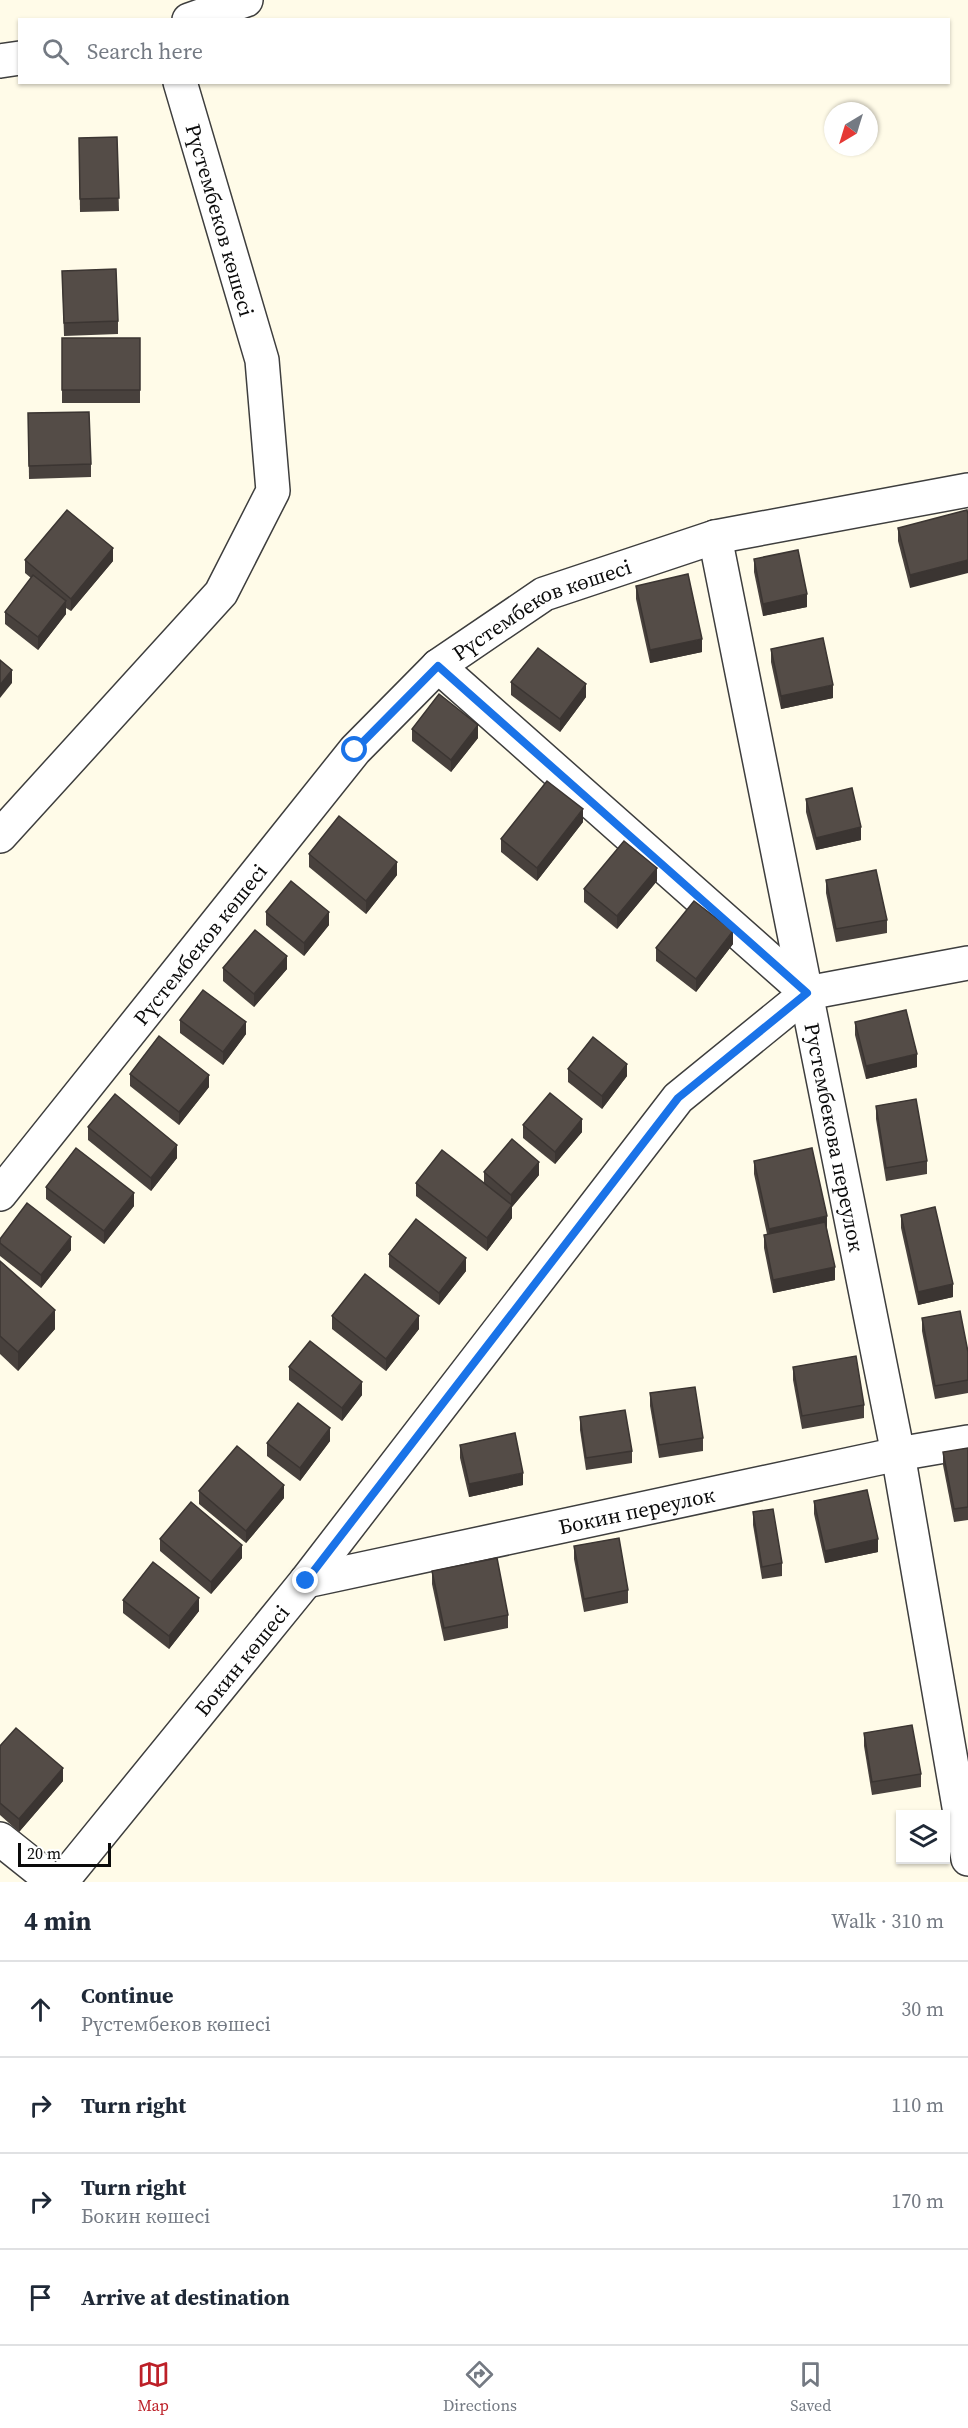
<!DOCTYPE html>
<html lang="en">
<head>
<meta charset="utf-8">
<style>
	body { margin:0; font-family:"Source Serif 4",serif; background:#f2f2f3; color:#1f2937 }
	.controls { position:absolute; right:18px; bottom:18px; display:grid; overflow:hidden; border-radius:0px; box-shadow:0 2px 4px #0004 }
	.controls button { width:54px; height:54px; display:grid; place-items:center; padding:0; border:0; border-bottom:2px solid #e0e1e3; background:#fff; color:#1f2937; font:30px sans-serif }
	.compass { position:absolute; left:824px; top:102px; width:54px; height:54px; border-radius:50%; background:#fff; box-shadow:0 2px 4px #0004; rotate:218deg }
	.scale { position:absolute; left:18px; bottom:15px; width:93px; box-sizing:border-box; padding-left:6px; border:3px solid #0b0b0b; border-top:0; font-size:16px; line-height:21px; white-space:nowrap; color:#0b0b0b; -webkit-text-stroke:4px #fff; paint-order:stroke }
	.stop { position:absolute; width:18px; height:18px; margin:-14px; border:4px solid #1a73e8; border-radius:50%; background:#fff }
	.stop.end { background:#1a73e8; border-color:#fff; box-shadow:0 2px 6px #0008 }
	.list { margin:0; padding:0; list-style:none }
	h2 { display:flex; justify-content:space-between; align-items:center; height:78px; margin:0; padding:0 24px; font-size:26px }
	h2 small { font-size:20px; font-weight:400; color:#747a83 }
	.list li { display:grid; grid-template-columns:39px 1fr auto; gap:18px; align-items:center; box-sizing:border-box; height:96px; padding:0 24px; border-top:2px solid #e0e1e3 }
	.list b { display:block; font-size:22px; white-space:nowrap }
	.list p { margin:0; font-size:20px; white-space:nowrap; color:#747a83 }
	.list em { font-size:20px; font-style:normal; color:#747a83 }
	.icon { flex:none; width:33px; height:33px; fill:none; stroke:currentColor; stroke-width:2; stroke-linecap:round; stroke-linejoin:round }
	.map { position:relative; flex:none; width:968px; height:1882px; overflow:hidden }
	.search { position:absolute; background:#fff; box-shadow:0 2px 4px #0004; left:18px; right:18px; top:18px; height:66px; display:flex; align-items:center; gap:15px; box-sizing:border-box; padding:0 21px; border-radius:0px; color:#747a83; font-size:22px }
	.sheet { height:462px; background:#fff }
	nav { display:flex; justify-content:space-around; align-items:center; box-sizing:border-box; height:84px; border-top:2px solid #e0e1e3; background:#fff; font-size:16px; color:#747a83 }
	nav a { display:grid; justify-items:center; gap:3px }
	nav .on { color:#bd2028 }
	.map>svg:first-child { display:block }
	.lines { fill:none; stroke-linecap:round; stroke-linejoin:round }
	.minor-casing { stroke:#3e3e3e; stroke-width:36 }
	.minor { stroke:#fff; stroke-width:33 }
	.wall { fill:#48413d }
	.shaded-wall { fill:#3b3532 }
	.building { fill:#544c47; stroke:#3b3532; stroke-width:1.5 }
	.route { stroke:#1a73e8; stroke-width:8 }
	.labels { text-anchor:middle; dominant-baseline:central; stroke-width:6; stroke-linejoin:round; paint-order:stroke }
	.street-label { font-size:21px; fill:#0b0b0b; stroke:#fff }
</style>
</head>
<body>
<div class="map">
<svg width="968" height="1882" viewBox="0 0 968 1882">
	<rect width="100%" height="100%" fill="#fffbe8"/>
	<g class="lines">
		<defs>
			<g id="minor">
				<path d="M189,20L246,0"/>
				<path d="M0,61L20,58"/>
				<path id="s1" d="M715,537L898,1454L968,1859"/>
				<path d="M438,666L807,993"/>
				<path d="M0,836L221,593L273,491L262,360L180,82"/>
				<path id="s2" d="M0,1194L355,750L438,666L544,594L715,537L968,490"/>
				<path id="s3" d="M306,1581L898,1454L968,1442"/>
				<path d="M0,1839L54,1882"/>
				<path id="s4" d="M61,1882L306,1581L678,1098L807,993L968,963"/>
			</g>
		</defs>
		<use href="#minor" class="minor-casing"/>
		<use href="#minor" class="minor"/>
	</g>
	<g class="wall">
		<path d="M117,137L119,211L80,212L79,138Z"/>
		<path d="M62,271L118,321V334L64,336Z"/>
		<rect x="62" y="338" width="78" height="65"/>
		<path d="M28,413L91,464V477L29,479Z"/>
		<path d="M968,514L910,588L898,541V528Z"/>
		<path d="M754,559L807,607L763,616L754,572Z"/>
		<path d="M25,560L113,561L71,611L66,608V614L38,650L5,624V612L31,578L25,573Z"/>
		<path d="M636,586L702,652L650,663L636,599Z"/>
		<path d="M771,649L833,698L781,709L771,662Z"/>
		<path d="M511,682L586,697L560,732L511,695Z"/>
		<path d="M412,729L478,738L451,772L412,741Z"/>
		<path d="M806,799L861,840L816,850L806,812Z"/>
		<path d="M583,822L537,881L501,852V839Z"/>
		<path d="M309,854L397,875L366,914L309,867Z"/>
		<path d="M826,880L887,920V933L836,942L826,893Z"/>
		<path d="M657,881L617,929L584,902V889Z"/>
		<path d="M266,912L329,925L304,956L266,925Z"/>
		<path d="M733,944L696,992L656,961V948Z"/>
		<path d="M223,968L287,969L254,1007L223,981Z"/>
		<path d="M180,1020L246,1034L223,1065L180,1033Z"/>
		<path d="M855,1022L917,1067L866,1079L855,1035Z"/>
		<path d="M568,1069L627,1076L602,1109L568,1082Z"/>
		<path d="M130,1074L209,1087L179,1125L130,1086Z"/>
		<path d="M876,1106L927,1161V1174L886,1181L876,1119Z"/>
		<path d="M523,1125L582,1132L555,1164L523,1138Z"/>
		<path d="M88,1127L177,1158L151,1191L88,1140Z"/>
		<path d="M754,1161L827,1229L835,1280L773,1293L764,1248V1235L767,1234L754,1174Z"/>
		<path d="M484,1172L539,1175L512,1207V1218L487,1251L416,1196V1183H484Z"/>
		<path d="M46,1187L134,1206L104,1244L46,1199Z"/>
		<path d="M901,1215L953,1297L918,1305L901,1228Z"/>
		<path d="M0,1239L71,1250L41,1288L0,1256Z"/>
		<path d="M389,1254L466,1271L439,1305L389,1267Z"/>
		<path d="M0,1261L55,1329L18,1371L0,1354Z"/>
		<path d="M332,1316L419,1329L386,1371L332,1329Z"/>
		<path d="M922,1318L968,1352V1393L935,1399L922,1331Z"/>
		<path d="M289,1367L362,1395L342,1421L289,1380Z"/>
		<path d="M793,1367L864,1405V1418L802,1429L793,1380Z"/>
		<path d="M650,1393L703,1438V1451L659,1458L650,1406Z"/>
		<path d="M580,1417L632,1451V1463L586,1470L580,1430Z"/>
		<path d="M330,1441L300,1481L267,1456V1443Z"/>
		<path d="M460,1445L523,1485L469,1497L460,1458Z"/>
		<path d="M968,1448V1520L954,1522L943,1465V1452Z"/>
		<path d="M199,1491L284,1498L246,1543L199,1504Z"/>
		<path d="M814,1501L878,1552L825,1563L814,1514Z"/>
		<path d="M753,1512L782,1563V1576L762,1579L753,1525Z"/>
		<path d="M160,1539L242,1558L211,1594L160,1551Z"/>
		<path d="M574,1546L628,1590V1603L584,1612L574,1559Z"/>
		<path d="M432,1571L508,1615V1628L444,1641L432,1584Z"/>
		<path d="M123,1600L199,1611L169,1649L123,1613Z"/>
		<path d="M864,1733L921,1774V1787L872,1795L864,1746Z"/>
		<path d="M0,1746L63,1781L19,1832L0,1815Z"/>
	</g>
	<g class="shaded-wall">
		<path d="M113,548V561L71,611V599Z"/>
		<path d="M968,560V573L910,588V575Z"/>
		<path d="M807,594V607L763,616V604Z"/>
		<path d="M66,601V614L38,650V637Z"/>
		<path d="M702,639V652L650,663V650Z"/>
		<path d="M12,670V683L0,698V685Z"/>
		<path d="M586,684V697L560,732V719Z"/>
		<path d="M833,685V698L781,709V696Z"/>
		<path d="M478,725V738L451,772V760Z"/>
		<path d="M583,809V822L537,881V868Z"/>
		<path d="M861,827V840L816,850V838Z"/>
		<path d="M397,862V875L366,914V901Z"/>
		<path d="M657,868V881L617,929V916Z"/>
		<path d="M329,912V925L304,956V943Z"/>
		<path d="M733,931V944L696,992V979Z"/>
		<path d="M287,956V969L254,1007V994Z"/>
		<path d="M246,1022V1034L223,1065V1052Z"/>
		<path d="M917,1054V1067L866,1079V1066Z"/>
		<path d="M627,1064V1076L602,1109V1096Z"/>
		<path d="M209,1075V1087L179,1125V1112Z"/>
		<path d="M582,1119V1132L555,1164V1152Z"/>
		<path d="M177,1145V1158L151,1191V1178Z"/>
		<path d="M539,1162V1175L512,1207V1218L487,1251V1238L511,1206V1195Z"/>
		<path d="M134,1193V1206L104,1244V1231Z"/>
		<path d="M827,1216V1229L769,1242V1229Z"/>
		<path d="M71,1237V1250L41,1288V1275Z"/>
		<path d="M466,1258V1271L439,1305V1293Z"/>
		<path d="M835,1267V1280L773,1293V1280Z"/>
		<path d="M953,1284V1297L918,1305V1292Z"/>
		<path d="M55,1310V1329L18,1371V1352Z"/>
		<path d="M419,1316V1329L386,1371V1359Z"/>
		<path d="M362,1382V1395L342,1421V1408Z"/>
		<path d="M330,1428V1441L300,1481V1468Z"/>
		<path d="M523,1473V1485L469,1497V1484Z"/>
		<path d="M284,1485V1498L246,1543V1531Z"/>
		<path d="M878,1539V1552L825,1563V1551Z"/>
		<path d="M242,1545V1558L211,1594V1582Z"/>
		<path d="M199,1598V1611L169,1649V1636Z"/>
		<path d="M63,1768V1781L19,1832V1819Z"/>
	</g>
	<g class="building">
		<path d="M117,137L119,198L80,199L79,138Z"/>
		<path d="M116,269L118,321L64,323L62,271Z"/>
		<rect x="62" y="338" width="78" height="52"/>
		<path d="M89,412L91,464L29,466L28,413Z"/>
		<path d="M67,510L113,548L71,599L25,560Z"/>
		<path d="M967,510L968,514V560L910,575L898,528Z"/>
		<path d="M798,550L807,594L763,604L754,559Z"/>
		<path d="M688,574L702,639L650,650L636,586Z"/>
		<path d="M33,575L66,601L38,637L5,612Z"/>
		<path d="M823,638L833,685L781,696L771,649Z"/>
		<path d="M538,648L586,684L560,719L511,682Z"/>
		<path d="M0,660L12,670L0,685Z"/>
		<path d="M439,694L478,725L451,760L412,729Z"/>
		<path d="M547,781L583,809L537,868L501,839Z"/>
		<path d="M852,788L861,827L816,838L806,799Z"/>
		<path d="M339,816L397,862L366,901L309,854Z"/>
		<path d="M624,841L657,868L617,916L584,889Z"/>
		<path d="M876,870L887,920L836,929L826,880Z"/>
		<path d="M291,881L329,912L304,943L266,912Z"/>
		<path d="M694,901L733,931L696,979L656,948Z"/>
		<path d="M255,930L287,956L254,994L223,968Z"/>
		<path d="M203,990L246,1022L223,1052L180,1020Z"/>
		<path d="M906,1010L917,1054L866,1066L855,1022Z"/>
		<path d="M159,1036L209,1075L179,1112L130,1074Z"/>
		<path d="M593,1037L627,1064L602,1096L568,1069Z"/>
		<path d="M550,1093L582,1119L555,1152L523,1125Z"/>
		<path d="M115,1094L177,1145L151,1178L88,1127Z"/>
		<path d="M916,1099L927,1161L886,1168L876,1106Z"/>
		<path d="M512,1139L539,1162L511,1195L484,1172Z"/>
		<path d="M76,1148L134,1193L104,1231L46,1187Z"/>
		<path d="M812,1148L827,1216L769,1229L754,1161Z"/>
		<path d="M442,1150L512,1205L487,1238L416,1183Z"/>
		<path d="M27,1203L71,1237L41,1275L0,1243V1239Z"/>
		<path d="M935,1207L953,1284L918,1292L901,1215Z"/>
		<path d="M416,1219L466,1258L439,1293L389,1254Z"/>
		<path d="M825,1222L835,1267L773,1280L764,1235Z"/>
		<path d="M0,1261L55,1310L18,1352L0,1336Z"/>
		<path d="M365,1274L419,1316L386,1359L332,1316Z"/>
		<path d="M960,1311L968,1352V1380L935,1386L922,1318Z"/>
		<path d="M310,1341L362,1382L342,1408L289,1367Z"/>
		<path d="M856,1356L864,1405L802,1416L793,1367Z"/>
		<path d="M695,1387L703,1438L659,1445L650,1393Z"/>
		<path d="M298,1403L330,1428L300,1468L267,1443Z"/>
		<path d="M625,1410L632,1451L586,1458L580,1417Z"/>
		<path d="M515,1433L523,1473L469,1484L460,1445Z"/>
		<path d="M237,1446L284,1485L246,1531L199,1491Z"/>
		<path d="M968,1448V1507L954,1509L943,1452Z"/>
		<path d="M867,1490L878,1539L825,1551L814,1501Z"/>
		<path d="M191,1502L242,1545L211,1582L160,1539Z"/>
		<path d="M773,1509L782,1563L762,1567L753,1512Z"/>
		<path d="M619,1538L628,1590L584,1599L574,1546Z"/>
		<path d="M497,1558L508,1615L444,1628L432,1571Z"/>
		<path d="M153,1562L199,1598L169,1636L123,1600Z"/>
		<path d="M912,1725L921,1774L872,1782L864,1733Z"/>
		<path d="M16,1728L63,1768L19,1819L0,1803V1746Z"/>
	</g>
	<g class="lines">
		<path class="route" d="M306,1581L678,1098L807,993L438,666L355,750"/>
	</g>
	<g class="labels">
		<g class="street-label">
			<text transform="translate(220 220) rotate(74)">Рүстембеков көшесі</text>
			<text stroke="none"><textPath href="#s2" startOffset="806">Рүстембеков көшесі</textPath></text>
			<text stroke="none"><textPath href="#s2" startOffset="320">Рүстембеков көшесі</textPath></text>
			<text stroke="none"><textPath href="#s1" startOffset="612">Рустембекова переулок</textPath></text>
			<text stroke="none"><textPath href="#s3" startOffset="338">Бокин переулок</textPath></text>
			<text stroke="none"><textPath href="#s4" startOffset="286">Бокин көшесі</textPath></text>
		</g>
	</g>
</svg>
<div class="controls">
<button><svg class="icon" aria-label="layers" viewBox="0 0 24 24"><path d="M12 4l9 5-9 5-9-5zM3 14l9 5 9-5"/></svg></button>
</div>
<svg class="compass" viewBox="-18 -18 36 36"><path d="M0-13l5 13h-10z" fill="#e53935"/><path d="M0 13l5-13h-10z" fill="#747a83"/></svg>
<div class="scale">20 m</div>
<div class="stop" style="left:355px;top:750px"></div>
<div class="stop end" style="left:306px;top:1581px"></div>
<div class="search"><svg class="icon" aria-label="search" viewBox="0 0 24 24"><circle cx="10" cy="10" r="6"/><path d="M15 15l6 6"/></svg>Search here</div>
</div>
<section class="sheet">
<h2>4 min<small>Walk · 310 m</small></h2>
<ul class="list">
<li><svg class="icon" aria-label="ahead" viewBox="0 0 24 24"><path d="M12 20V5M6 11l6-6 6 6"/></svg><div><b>Continue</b><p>Рүстембеков көшесі</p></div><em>30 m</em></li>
<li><svg class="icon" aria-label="right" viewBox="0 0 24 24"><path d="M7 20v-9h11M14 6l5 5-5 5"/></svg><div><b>Turn right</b></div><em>110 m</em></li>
<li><svg class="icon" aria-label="right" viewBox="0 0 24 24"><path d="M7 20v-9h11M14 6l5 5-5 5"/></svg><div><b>Turn right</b><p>Бокин көшесі</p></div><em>170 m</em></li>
<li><svg class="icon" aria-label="arrive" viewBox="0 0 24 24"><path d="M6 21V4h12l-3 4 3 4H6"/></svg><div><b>Arrive at destination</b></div></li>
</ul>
</section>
<nav>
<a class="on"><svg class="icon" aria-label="map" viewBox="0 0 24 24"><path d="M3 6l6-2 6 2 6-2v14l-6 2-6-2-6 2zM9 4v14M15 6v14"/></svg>Map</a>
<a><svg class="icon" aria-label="directions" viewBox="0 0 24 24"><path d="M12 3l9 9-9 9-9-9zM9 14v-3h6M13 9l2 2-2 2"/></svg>Directions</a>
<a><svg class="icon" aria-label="saved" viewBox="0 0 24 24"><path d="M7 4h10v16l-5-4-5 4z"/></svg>Saved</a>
</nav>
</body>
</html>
